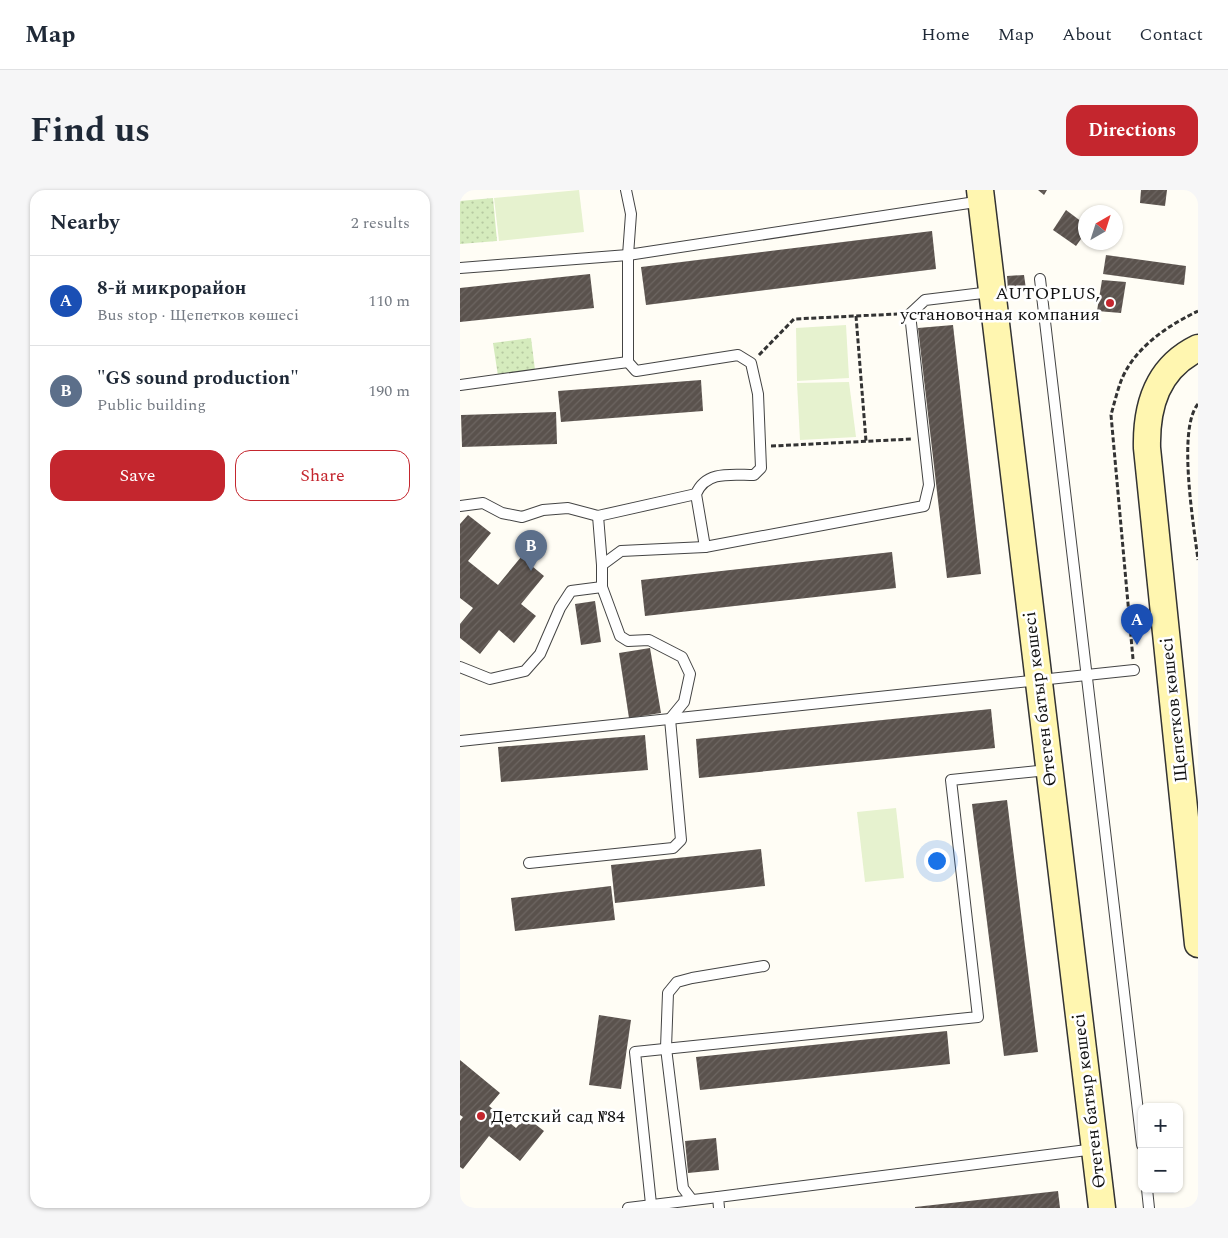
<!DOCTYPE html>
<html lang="en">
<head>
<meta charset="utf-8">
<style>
	body { margin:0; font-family:Spectral,serif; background:#f6f6f7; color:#1f2937 }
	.controls { position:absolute; right:15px; bottom:15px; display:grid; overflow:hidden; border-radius:10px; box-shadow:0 1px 4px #0004 }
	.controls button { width:45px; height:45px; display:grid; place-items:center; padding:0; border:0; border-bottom:1px solid #e0e1e3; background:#fff; color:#1f2937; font:25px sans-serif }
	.compass { position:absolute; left:618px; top:15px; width:45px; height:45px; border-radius:50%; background:#fff; box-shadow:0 1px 4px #0004; rotate:39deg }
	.you { position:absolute; left:476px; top:670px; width:18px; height:18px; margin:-12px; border:4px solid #fff; border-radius:50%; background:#1a73e8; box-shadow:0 0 0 8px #1a73e833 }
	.badge { display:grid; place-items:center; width:32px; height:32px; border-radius:50%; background:#c4262e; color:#fff; font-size:16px; font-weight:700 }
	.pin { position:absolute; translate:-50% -41px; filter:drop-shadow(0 1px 2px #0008) }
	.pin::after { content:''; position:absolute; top:26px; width:18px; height:15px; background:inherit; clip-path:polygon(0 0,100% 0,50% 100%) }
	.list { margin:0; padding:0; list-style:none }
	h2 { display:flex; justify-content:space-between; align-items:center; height:65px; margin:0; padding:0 20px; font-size:21px }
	h2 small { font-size:16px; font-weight:400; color:#747a83 }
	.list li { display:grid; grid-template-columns:32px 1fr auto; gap:15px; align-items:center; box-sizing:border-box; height:90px; padding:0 20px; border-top:1px solid #e0e1e3 }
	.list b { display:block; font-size:19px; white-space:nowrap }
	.list p { margin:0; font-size:16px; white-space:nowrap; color:#747a83 }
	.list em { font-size:16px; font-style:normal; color:#747a83 }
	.actions { display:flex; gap:10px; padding:15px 20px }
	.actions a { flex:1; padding:11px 0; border:1px solid #c4262e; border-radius:15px; text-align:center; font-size:18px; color:#c4262e }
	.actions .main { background:#c4262e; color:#fff }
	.map { position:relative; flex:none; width:738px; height:1018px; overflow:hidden; border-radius:15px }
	header { display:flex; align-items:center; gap:30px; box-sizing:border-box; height:70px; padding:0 25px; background:#fff; border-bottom:1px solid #e0e1e3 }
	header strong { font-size:24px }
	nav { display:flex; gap:28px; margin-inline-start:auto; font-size:18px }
	.intro { display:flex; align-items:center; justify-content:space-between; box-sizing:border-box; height:120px; padding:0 30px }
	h1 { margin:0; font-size:35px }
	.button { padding:12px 22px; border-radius:15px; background:#c4262e; color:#fff; font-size:18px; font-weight:700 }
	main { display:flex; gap:30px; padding:0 30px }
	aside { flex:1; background:#fff; border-radius:15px; box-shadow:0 1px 4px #0004 }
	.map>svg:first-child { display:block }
	.park { fill:url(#park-dots) }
	.pitch { fill:#e6f2cf }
	.building { fill:url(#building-hatch) }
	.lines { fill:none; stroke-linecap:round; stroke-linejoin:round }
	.lane-casing { stroke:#444; stroke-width:12 }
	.secondary-casing { stroke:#333; stroke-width:29 }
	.path { stroke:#333; stroke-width:3; stroke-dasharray:5 2.5; stroke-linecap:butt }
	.lane { stroke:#fff; stroke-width:10 }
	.secondary { stroke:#fff6b0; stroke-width:26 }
	.poi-dot { fill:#c4262e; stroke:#fff; stroke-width:2 }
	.labels { text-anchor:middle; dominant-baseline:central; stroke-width:5; stroke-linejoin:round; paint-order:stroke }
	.poi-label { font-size:18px; fill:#111; stroke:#fff; text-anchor:end }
	.street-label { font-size:18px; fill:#111; stroke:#fff }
</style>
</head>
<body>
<header>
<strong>Map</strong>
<nav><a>Home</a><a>Map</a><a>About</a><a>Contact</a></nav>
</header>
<div class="intro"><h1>Find us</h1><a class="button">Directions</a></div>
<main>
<aside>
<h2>Nearby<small>2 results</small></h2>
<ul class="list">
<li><span class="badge" style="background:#1a4fb4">A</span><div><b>8-й микрорайон</b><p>Bus stop · Щепетков көшесі</p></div><em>110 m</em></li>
<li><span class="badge" style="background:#5c6f8a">B</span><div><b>&quot;GS sound production&quot;</b><p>Public building</p></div><em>190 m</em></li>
</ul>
<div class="actions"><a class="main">Save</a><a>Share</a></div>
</aside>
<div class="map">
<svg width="738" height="1018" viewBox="0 0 738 1018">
	<defs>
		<pattern id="park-dots" width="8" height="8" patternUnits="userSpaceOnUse" patternTransform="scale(1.25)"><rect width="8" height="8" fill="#d5ebbd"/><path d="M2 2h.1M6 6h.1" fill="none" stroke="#b6c8a1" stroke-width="1.8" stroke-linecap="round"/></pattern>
		<pattern id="building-hatch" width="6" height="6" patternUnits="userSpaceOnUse" patternTransform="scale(1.25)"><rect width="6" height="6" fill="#5a524d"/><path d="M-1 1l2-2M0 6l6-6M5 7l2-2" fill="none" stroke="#6d6662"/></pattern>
	</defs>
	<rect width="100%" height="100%" fill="#fffdf5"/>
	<g class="park">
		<path d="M33,8L37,51L0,54V11Z"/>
		<path d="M71,148L75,180L38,186L33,153Z"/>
	</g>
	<g class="pitch">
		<path d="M119,0L124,42L39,51L34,8Z"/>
		<path d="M386,135L389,188L337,191L336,138Z"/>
		<path d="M389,192L396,247L340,250L337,193Z"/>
		<path d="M436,618L444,688L405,692L397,622Z"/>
	</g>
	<g class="building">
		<path d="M578,0H587L584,5Z"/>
		<path d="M681,0H707L705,16L680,13Z"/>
		<path d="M606,20L626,35V42L616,56L593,40Z"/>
		<path d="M472,41L476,79L186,115L181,77Z"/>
		<path d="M646,65L726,76L724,95L643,84Z"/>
		<path d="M130,84L134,118L0,132V98Z"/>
		<path d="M564,85L566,99L548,100L547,86Z"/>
		<path d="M642,90L666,92L661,123L637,121Z"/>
		<path d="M493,135L521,384L487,388L458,138Z"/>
		<path d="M241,190L243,221L101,232L98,201Z"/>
		<path d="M96,222L97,254L2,257L1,225Z"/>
		<path d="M8,325L31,343L8,371L38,395L61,367L84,386L61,414L76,426L54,453L39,440L20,464L0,448V434L13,418L0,408V334Z"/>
		<path d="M432,362L436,398L185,426L181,390Z"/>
		<path d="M135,411L141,452L121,455L115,414Z"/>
		<path d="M190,458L201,523L169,528L159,463Z"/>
		<path d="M531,519L535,558L239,588L236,549Z"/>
		<path d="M185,545L188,580L41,592L38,557Z"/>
		<path d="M547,610L578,862L544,866L512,614Z"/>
		<path d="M301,659L305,696L155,713L151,675Z"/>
		<path d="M151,696L155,730L55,741L51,708Z"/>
		<path d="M139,825L171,830L161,899L129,895Z"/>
		<path d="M487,841L490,874L240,900L236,867Z"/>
		<path d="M0,870L40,903L29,916L56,938L66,927L84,941L60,971L29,946L3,979L0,977V931L3,927L0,925Z"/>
		<path d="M256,948L259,980L228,983L225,951Z"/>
		<path d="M598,1001L600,1018H455V1017Z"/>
	</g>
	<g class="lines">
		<defs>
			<g id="lane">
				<path d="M166,0L171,24L168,65V172L176,181L278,165L291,173L298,204L301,278L294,285C272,285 246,280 236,304L245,357"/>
				<path d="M0,78L168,65L522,11"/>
				<path d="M580,89L682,955"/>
				<path d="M0,195L168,172"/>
				<path d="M0,316L23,313L42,323L62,327L83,320L108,318L138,326L236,304"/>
				<path d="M138,326L142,375"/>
				<path d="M0,477L30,489L65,481L80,464L100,418L111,401L142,397"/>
				<path d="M0,551L674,480"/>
				<path d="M69,673L213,658L221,650L210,529L224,512L230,484L222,467L189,450L168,451L160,446L142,397V375L161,361L245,357L464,316L469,295L450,124L465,110L531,102"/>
				<path d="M687,999L689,1018"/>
				<path d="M232,1010L223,998L206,858L208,803L217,792L232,788L304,776"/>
				<path d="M191,1014L175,862L518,827L491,590L588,580"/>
				<path d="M168,1018L258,1007"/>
				<path d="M259,1018L258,1007L635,959"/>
			</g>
			<g id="secondary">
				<path d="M520,0L642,1018"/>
				<path d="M738,158C697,178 686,216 687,258L738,754"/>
			</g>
		</defs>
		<use href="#lane" class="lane-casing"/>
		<use href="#secondary" class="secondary-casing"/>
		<g class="path">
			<path d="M396,126L406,251"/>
			<path d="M299,165L334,129L437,124"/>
			<path d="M738,214C717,239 734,336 738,370"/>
			<path d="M311,256L452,249"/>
			<path d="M673,469L651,225C654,214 657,202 661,191C674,158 707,136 738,121"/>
		</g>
		<use href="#lane" class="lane"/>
		<use href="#secondary" class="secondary"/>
	</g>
	<g class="poi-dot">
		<circle cx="650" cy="113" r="5"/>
		<circle cx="21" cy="926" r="5"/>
	</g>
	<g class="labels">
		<g class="poi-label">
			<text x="640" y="103">AUTOPLUS,<tspan x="640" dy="21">установочная компания</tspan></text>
			<text x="31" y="926" text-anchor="start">Детский сад №84</text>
		</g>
		<g class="street-label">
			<text transform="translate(580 509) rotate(-97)">Өтеген батыр көшесі</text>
			<text transform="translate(714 520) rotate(-96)">Щепетков көшесі</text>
			<text transform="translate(629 911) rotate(-97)">Өтеген батыр көшесі</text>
		</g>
	</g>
</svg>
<div class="controls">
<button>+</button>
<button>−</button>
</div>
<svg class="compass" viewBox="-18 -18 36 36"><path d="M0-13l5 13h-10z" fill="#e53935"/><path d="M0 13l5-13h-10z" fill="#747a83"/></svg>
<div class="you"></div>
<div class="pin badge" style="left:677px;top:455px;background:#1a4fb4">A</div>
<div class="pin badge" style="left:71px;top:381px;background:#5c6f8a">B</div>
</div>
</main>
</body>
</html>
